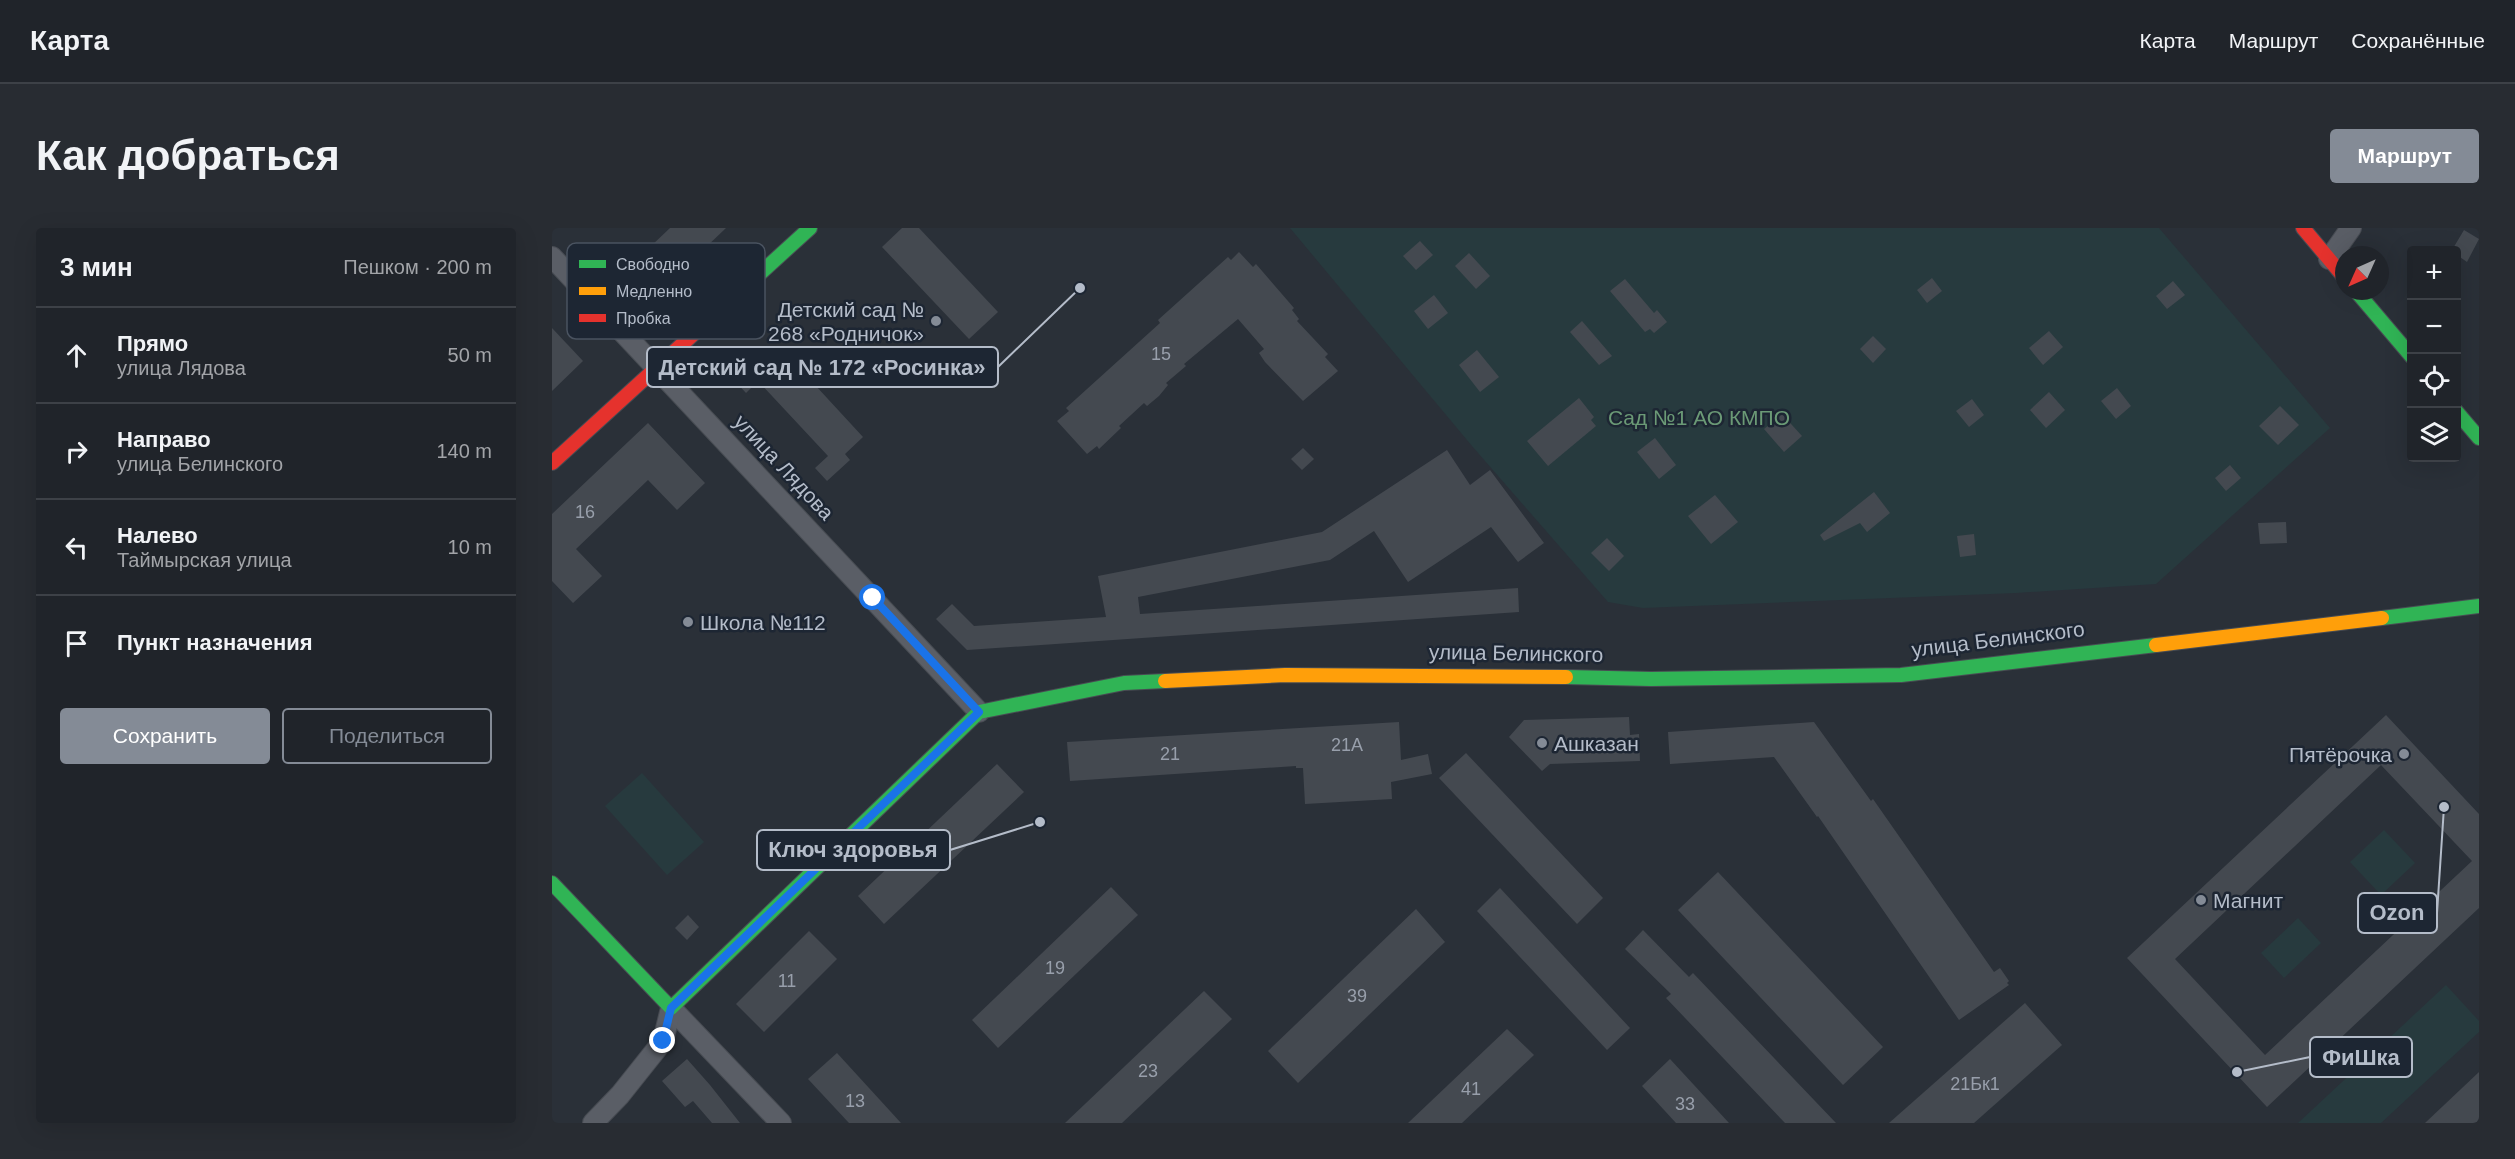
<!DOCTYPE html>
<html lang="ru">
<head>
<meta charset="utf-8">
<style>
	body { margin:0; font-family:Helvetica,sans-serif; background:#282c32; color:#f1f3f6 }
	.controls { position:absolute; right:18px; top:18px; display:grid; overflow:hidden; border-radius:6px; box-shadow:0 6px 24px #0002 }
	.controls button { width:54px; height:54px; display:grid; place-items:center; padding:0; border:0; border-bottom:2px solid #3d4147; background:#20242a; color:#f1f3f6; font:30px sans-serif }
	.compass { position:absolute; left:1783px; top:18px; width:54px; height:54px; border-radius:50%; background:#20242a; box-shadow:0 6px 24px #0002; rotate:225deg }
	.stop { position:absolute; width:18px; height:18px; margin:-14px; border:4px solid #1a73e8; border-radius:50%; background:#fff }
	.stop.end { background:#1a73e8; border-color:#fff; box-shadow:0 2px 6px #0008 }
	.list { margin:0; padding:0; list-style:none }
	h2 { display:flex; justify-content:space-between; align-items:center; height:78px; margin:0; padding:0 24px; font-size:26px }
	h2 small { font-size:20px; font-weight:400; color:#a2a4a8 }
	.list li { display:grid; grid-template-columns:39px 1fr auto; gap:18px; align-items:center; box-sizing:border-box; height:96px; padding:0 24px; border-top:2px solid #3d4147 }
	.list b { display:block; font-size:22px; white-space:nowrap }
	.list p { margin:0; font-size:20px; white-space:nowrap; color:#a2a4a8 }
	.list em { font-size:20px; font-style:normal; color:#a2a4a8 }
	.actions { display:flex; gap:12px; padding:18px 24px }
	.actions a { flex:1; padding:14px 0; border:2px solid #848b96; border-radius:6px; text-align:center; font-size:21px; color:#848b96 }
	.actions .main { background:#848b96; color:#fff }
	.icon { flex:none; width:33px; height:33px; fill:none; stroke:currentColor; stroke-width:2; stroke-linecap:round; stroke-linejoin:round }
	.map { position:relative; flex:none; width:1927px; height:895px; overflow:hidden; border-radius:6px }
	header { display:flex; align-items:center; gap:36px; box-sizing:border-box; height:84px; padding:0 30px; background:#20242a; border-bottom:2px solid #3d4147 }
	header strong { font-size:28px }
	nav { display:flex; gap:33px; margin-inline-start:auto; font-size:21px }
	.intro { display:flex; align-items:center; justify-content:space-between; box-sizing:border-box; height:144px; padding:0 36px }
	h1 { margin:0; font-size:42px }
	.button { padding:15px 27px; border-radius:6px; background:#848b96; color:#fff; font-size:21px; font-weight:700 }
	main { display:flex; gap:36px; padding:0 36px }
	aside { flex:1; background:#20242a; border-radius:6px; box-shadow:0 6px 24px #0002 }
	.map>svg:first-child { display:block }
	.green { fill:#273a3e }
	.building { fill:#444950; fill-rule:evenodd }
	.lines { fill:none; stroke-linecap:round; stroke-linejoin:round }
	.street-casing { stroke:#484c53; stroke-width:22 }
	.fast-casing { stroke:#484c53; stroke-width:16 }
	.slow-casing { stroke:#484c53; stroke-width:16 }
	.jam-casing { stroke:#484c53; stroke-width:16 }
	.street { stroke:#5a5e66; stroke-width:20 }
	.fast { stroke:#30b455; stroke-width:14 }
	.slow { stroke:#ff9f0a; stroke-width:14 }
	.jam { stroke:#e5322d; stroke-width:14 }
	.route { stroke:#1a73e8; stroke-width:8 }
	.poi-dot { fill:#848b96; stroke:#1d2633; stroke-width:2 }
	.labels { text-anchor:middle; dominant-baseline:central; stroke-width:5; stroke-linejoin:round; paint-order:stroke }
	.number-label { font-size:18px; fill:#989fab }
	.poi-label { font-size:21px; fill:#b4bcc9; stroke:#1d2633; text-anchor:start }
	.park-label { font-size:21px; fill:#6b9a76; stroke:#1d2633 }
	.street-label { font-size:21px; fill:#b4bcc9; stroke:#1d2633 }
	.key { fill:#1d2633; stroke:#4a5360; stroke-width:1.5 }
	.key-label { font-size:16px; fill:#b4bcc9 }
	.leader { fill:none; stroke:#b4bcc9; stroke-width:2 }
	.callout-dot { fill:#b4bcc9; stroke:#1d2633; stroke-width:2 }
	.callout { fill:#1d2633; stroke:#b4bcc9; stroke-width:2 }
	.callout-label { font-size:22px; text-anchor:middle; font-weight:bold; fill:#b4bcc9 }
</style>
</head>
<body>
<header>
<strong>Карта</strong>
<nav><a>Карта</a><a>Маршрут</a><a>Сохранённые</a></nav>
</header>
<div class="intro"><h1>Как добраться</h1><a class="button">Маршрут</a></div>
<main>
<aside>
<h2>3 мин<small>Пешком · 200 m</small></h2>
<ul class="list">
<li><svg class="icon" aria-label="ahead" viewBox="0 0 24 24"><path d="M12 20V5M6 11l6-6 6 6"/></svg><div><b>Прямо</b><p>улица Лядова</p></div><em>50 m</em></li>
<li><svg class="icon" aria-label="right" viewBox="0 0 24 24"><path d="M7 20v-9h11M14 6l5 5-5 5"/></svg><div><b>Направо</b><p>улица Белинского</p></div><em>140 m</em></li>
<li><svg class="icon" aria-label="left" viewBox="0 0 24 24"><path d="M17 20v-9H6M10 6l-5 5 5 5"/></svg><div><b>Налево</b><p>Таймырская улица</p></div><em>10 m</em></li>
<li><svg class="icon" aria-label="arrive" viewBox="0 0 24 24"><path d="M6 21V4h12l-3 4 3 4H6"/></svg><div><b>Пункт назначения</b></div></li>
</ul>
<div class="actions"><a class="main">Сохранить</a><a>Поделиться</a></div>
</aside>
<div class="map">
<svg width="1927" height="895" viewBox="0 0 1927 895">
	<rect width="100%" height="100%" fill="#2a3038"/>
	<g class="green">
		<path d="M738,0H1607L1778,200L1604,356L1464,365L1091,380L1056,374L920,218Z"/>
		<path d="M90,545L152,614L115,647L53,578Z"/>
		<path d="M1832,602L1863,635L1829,667L1798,634Z"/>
		<path d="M1746,690L1769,715L1732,750L1709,725Z"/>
		<path d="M1894,757L1927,793V804L1829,895H1746Z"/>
	</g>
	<g class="building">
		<path d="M118,0H174L84,86L57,58Z"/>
		<path d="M350,0H367L446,84L417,111L330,19Z"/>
		<path d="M1912,2L1927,11L1915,34L1905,27V22H1900Z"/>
		<path d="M868,13L881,27L864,42L851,28Z"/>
		<path d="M687,24L701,39L704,36L742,80L740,82L747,91L745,93L776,126L773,129L786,143L751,173L713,134L707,125L712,121L686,91L632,136L634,138L614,155L616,157L607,168L595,178L592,175L567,198L569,200L547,221L545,218L535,226L505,193L517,183L514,180L608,95L606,92L676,29L679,32Z"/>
		<path d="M917,25L938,48L924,61L903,38Z"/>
		<path d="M1380,50L1390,63L1375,75L1365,62Z"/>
		<path d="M1073,51L1102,85L1105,82L1115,94L1102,105L1098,101L1093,104L1058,63Z"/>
		<path d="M1621,53L1633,67L1615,81L1604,68Z"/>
		<path d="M882,67L896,85L876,101L862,83Z"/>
		<path d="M1030,93L1060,128L1047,137L1018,104Z"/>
		<path d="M0,100L31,133L0,163Z"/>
		<path d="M1497,103L1511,119L1491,137L1477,120Z"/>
		<path d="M1321,108L1334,121L1321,135L1308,121Z"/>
		<path d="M228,119L311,209L293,226L298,232L275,253L263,240L276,228L206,153L194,165L182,152L204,131L209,136Z"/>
		<path d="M925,122L947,149L928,164L907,137Z"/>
		<path d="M1565,160L1579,178L1564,191L1549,173Z"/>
		<path d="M1497,164L1513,182L1494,200L1478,182Z"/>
		<path d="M1027,170L1042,189L1039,192L1044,198L996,238L975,213Z"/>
		<path d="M1420,171L1432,187L1417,199L1404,183Z"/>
		<path d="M1728,178L1747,197L1726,217L1707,198Z"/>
		<path d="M1230,186L1250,208L1232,224L1212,201Z"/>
		<path d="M96,195L153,255L125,282L96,252L24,321L50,348L21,375L0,353V286Z"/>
		<path d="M1103,210L1124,237L1107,251L1085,224Z"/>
		<path d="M751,220L762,231L750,242L739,231Z"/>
		<path d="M895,222L918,257L938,242L992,315L966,334L939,299L856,354L822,303L778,332L586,369L588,386L966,360L967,384L415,422L384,391L400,376L422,398L554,389L546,348L770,304Z"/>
		<path d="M1678,237L1689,250L1674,263L1663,250Z"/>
		<path d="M1322,264L1338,285L1315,304L1308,295L1272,313L1268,307Z"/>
		<path d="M1163,267L1186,294L1159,316L1136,288Z"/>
		<path d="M1734,294L1735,315L1708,316L1706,295Z"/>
		<path d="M1422,306L1424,327L1408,329L1405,308Z"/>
		<path d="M1055,310L1072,328L1057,343L1039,325Z"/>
		<path d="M1834,487L1927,586V680L1715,879L1575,730ZM1829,537L1920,633L1713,827L1623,731Z"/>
		<path d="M1077,489L1078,507L1087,506L1088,533L998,536L990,543L957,509L972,492Z"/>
		<path d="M847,494L849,532L876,526L880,546L839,554L840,571L753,576L751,540H744V538L518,553L515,514Z"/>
		<path d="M1262,494L1319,573L1321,571L1442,744L1448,740L1457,753L1455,755L1457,757L1407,792L1266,588L1265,589L1222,529L1118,536L1116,504Z"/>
		<path d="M914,525L1051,670L1025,696L887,550Z"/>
		<path d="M445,536L472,564L332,696L306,668Z"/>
		<path d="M1166,644L1331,819L1291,857L1126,682Z"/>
		<path d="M559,659L586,687L446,820L420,792Z"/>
		<path d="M948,660L1078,800L1055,822L925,683Z"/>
		<path d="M864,681L893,714L746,855L716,823Z"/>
		<path d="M136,687L147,699L135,712L123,700Z"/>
		<path d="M1091,702L1137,749L1141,745L1284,895H1233L1114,770L1119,766L1073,721Z"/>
		<path d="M257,703L285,731L212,804L184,776Z"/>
		<path d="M652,763L680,791L570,895H513Z"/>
		<path d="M1473,775L1510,817L1422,895H1337Z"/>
		<path d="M955,801L982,827L910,895H856Z"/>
		<path d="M285,825L349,895H297L256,851Z"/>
		<path d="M135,831L158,857L188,895H160L141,873L133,879L110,853Z"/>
		<path d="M1118,831L1177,895H1124L1090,858Z"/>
		<path d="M1927,844V895H1873Z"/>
	</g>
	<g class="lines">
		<defs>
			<g id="street">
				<path d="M0,29L427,484"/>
				<path d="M1777,31L1799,0"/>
				<path d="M119,780L229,895"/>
				<path d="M41,895L68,867L111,813L119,780"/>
			</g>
			<g id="fast">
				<path d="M1804,63L1860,129"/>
				<path d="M147,101L258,0"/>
				<path d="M1904,183L1927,210"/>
				<path d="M1830,390L1927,378"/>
				<path d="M1014,449L1099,451L1349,447L1604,417"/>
				<path d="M0,655L119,780L427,484L572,455L613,453"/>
			</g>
			<g id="slow">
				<path d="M1604,417L1830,390"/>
				<path d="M613,453L733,447L1014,449"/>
			</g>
			<g id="jam">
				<path d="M1751,0L1792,49"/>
				<path d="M0,235L147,101"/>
			</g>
		</defs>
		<use href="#street" class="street-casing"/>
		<use href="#fast" class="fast-casing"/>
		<use href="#slow" class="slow-casing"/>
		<use href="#jam" class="jam-casing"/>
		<use href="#street" class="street"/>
		<use href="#fast" class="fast"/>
		<use href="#slow" class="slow"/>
		<use href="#jam" class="jam"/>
	</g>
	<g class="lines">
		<path class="route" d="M111,813L119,780L427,484L321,370"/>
	</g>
	<g class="poi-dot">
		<circle cx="384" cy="93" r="6"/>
		<circle cx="136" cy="394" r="6"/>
		<circle cx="990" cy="515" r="6"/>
		<circle cx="1852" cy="526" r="6"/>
		<circle cx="1649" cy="672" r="6"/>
	</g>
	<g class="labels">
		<g class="number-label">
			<text x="609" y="126">15</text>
			<text x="33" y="284">16</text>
			<text x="795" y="517">21А</text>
			<text x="618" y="526">21</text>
			<text x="503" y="740">19</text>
			<text x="235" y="753">11</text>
			<text x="805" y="768">39</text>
			<text x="596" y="843">23</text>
			<text x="1423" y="856">21Бк1</text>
			<text x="919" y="861">41</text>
			<text x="303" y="873">13</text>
			<text x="1133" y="876">33</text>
		</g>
		<g class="poi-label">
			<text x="372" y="81" text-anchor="end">Детский сад №<tspan x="372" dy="24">268 «Родничок»</tspan></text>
			<text x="148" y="394">Школа №112</text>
			<text x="1002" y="515">Ашказан</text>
			<text x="1840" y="526" text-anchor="end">Пятёрочка</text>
			<text x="1661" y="672">Магнит</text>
		</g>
		<g class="park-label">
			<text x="1147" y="189">Сад №1 АО КМПО</text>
		</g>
		<g class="street-label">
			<text transform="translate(232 239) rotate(47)">улица Лядова</text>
			<text transform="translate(1446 411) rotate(-7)">улица Белинского</text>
			<text transform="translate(964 425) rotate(1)">улица Белинского</text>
		</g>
	</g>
	<rect x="15" y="15" width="198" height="96" rx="9" class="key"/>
	<rect x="27" y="32" width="27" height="8" fill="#30b455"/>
	<rect x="27" y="59" width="27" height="8" fill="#ff9f0a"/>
	<rect x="27" y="86" width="27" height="8" fill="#e5322d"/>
	<g class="key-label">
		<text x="64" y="42">Свободно</text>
		<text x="64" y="69">Медленно</text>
		<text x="64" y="96">Пробка</text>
	</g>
	<path class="leader" d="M528 60L446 139M488 594L398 622M1892 579L1885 685M1685 844L1758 829"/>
	<g class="callout-dot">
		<circle cx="528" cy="60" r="6"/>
		<circle cx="488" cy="594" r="6"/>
		<circle cx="1892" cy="579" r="6"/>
		<circle cx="1685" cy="844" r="6"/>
	</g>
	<g class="callout">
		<rect x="95" y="119" width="351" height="40" rx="6"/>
		<rect x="205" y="602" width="193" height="40" rx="6"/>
		<rect x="1806" y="665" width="79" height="40" rx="6"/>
		<rect x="1758" y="809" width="102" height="40" rx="6"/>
	</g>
	<g class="callout-label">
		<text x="270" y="147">Детский сад № 172 «Росинка»</text>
		<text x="301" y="629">Ключ здоровья</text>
		<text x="1845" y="692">Ozon</text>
		<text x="1809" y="837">ФиШка</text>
	</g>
</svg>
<div class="controls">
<button>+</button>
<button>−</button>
<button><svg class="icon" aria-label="locate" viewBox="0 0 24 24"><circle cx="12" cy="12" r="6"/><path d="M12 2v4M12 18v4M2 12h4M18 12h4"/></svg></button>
<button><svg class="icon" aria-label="layers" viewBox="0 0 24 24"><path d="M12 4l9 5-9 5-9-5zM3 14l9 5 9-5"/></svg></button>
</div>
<svg class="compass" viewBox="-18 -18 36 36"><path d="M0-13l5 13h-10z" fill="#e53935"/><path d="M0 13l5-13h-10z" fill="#a2a4a8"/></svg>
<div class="stop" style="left:321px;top:370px"></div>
<div class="stop end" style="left:111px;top:813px"></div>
</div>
</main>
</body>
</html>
